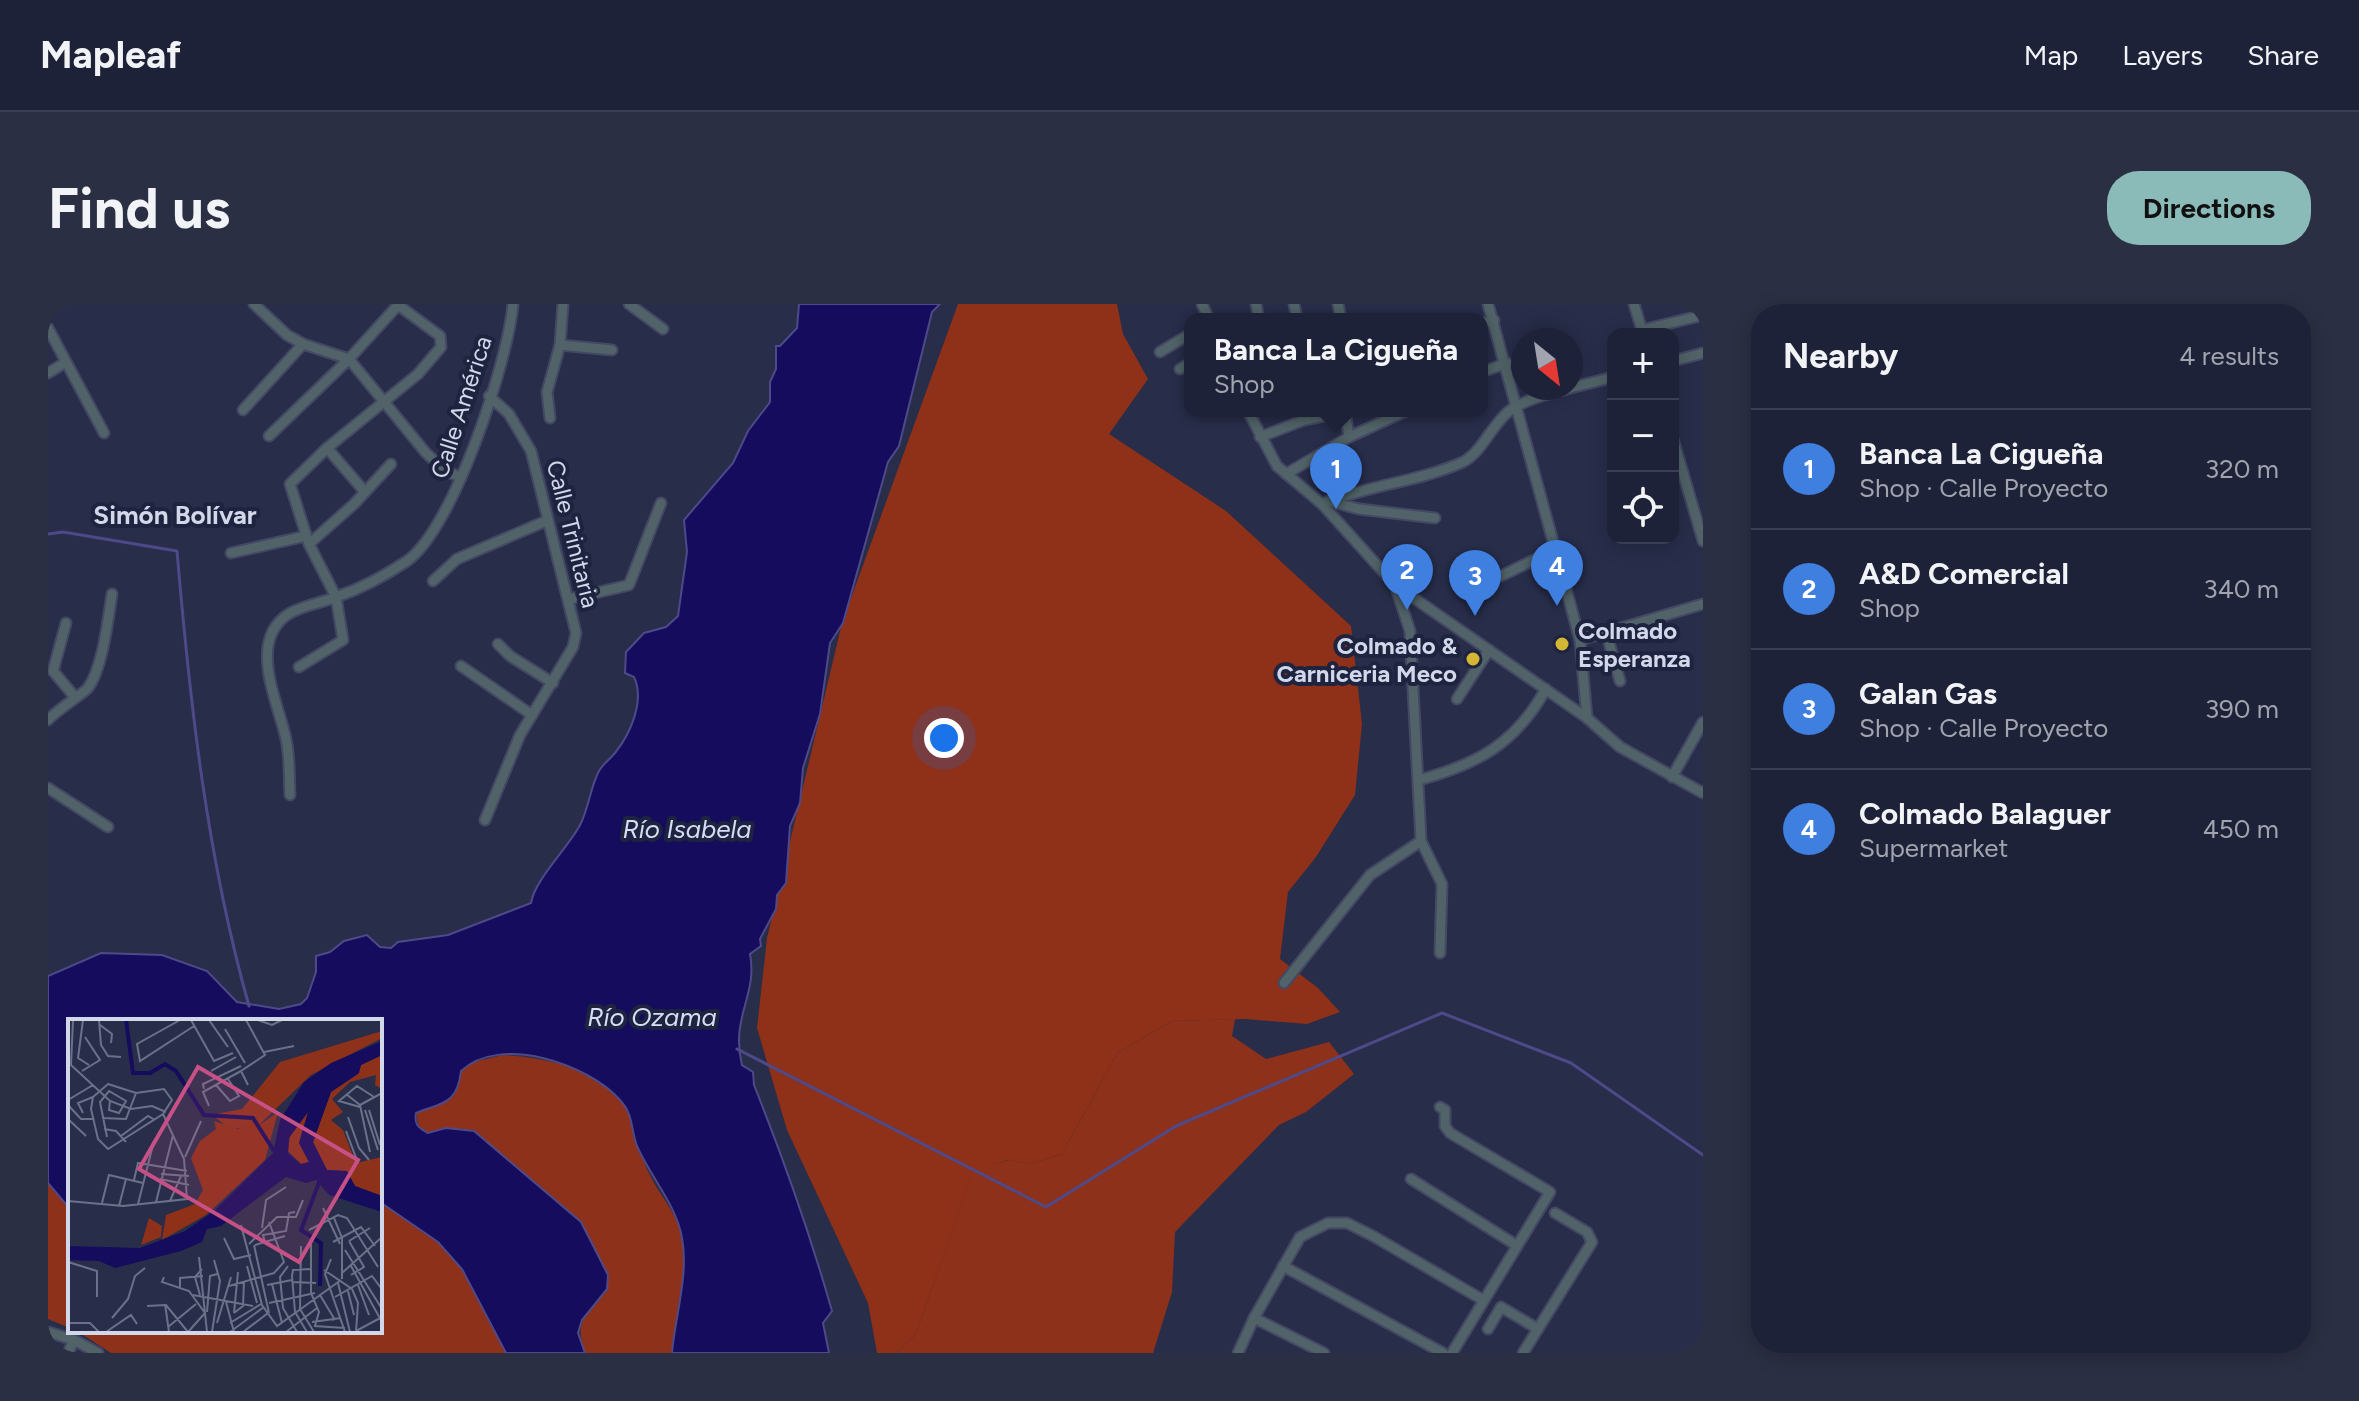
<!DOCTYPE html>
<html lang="en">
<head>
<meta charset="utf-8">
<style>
	body { margin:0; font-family:Figtree,sans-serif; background:#2b2f43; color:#f1f3f6 }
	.controls { position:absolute; right:24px; top:24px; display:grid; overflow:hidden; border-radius:16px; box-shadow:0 4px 20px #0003 }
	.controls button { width:72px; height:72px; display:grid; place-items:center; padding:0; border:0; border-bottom:2px solid #3c3f53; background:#1e2238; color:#f1f3f6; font:40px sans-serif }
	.compass { position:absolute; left:1463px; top:24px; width:72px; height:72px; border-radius:50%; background:#1e2238; box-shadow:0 4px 20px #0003; rotate:150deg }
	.you { position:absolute; left:896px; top:434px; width:28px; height:28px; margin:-20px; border:6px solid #fff; border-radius:50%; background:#1a73e8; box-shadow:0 0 0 12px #1a73e833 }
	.badge { display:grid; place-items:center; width:52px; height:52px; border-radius:50%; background:#8bbbb9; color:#fff; font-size:26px; font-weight:700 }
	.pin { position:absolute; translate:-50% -66px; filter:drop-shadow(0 2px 4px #0008) }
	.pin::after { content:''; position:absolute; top:42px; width:28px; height:24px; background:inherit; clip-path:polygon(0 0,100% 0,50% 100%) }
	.popup { position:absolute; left:1136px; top:9px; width:304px; height:104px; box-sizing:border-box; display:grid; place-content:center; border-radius:16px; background:#1e2238; filter:drop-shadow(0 2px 6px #0005); font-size:26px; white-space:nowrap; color:#a1a4ae }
	.popup b { font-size:30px; color:#f1f3f6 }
	.popup::after { content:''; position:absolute; left:50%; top:100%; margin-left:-16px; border:16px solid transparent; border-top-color:#1e2238 }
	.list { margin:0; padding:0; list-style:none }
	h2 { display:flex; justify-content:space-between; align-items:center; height:104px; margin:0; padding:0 32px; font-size:34px }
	h2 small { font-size:26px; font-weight:400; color:#a1a4ae }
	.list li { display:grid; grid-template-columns:52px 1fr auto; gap:24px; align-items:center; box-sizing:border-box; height:120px; padding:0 32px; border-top:2px solid #3c3f53 }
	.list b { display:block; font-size:30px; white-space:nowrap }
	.list p { margin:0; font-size:26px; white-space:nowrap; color:#a1a4ae }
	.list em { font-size:26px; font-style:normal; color:#a1a4ae }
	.icon { flex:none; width:44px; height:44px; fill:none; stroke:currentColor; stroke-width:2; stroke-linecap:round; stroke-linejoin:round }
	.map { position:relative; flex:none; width:1655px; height:1049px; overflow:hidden; border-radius:32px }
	header { display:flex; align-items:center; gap:48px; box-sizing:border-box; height:112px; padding:0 40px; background:#1e2238; border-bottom:2px solid #3c3f53 }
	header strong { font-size:38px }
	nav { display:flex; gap:44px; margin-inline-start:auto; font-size:28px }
	.intro { display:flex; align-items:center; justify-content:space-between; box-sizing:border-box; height:192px; padding:0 48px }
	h1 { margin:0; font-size:56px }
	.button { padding:20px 36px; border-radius:32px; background:#8bbbb9; color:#111; font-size:28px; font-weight:700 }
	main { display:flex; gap:48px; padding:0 48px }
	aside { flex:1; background:#1e2238; border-radius:32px; box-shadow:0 4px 20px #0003 }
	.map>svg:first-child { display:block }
	.green { fill:#8e311a }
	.forest { fill:#8f3018 }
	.water { fill:#150c5e; stroke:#4e4988; stroke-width:2 }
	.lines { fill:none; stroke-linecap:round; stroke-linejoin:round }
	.stream { stroke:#4e4988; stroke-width:3 }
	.minor-casing { stroke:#434864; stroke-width:13 }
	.minor { stroke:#516368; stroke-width:9 }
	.poi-dot { fill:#d4b635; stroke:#1e233f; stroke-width:3 }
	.labels { text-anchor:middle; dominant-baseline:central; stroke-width:8; stroke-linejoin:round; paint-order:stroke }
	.street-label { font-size:24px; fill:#d2d7ea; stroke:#1e233f }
	.poi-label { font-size:24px; font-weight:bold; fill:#d2d7ea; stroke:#1e233f; text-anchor:start }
	.neighbourhood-label { font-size:26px; font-weight:bold; fill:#d2d7ea; stroke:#1e233f }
	.water-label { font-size:26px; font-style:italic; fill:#d7ddf5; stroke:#1e233f }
	.inset-river { fill:none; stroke:#150c5e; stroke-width:4 }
	.inset-road { fill:none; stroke:#6c718a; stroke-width:2 }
	.view { fill:#c75186; fill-opacity:0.15; stroke:#c75186; stroke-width:4 }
	.inset-edge { fill:none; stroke:#d2d7ea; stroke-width:4 }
</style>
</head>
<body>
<header>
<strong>Mapleaf</strong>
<nav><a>Map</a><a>Layers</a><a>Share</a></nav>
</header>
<div class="intro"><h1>Find us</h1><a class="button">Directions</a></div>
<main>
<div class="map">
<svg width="1655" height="1049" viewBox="0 0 1655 1049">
	<rect width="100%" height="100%" fill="#282d4a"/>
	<g class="green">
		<path d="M1187,715L1184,732L1218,755L1281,738L1306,770L1258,808L1231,821L1127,928L1124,988L1105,1049H848L868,1030L925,865L961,856L983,860L1014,850L1069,749L1124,717Z"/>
		<path d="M455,751C496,753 556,765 579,805C587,818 591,850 601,869C611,891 629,908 634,933C641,969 627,1013 624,1049H537C525,1016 539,1010 559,985L455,855L426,828L398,824L380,829L371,824L368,809C396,798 410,800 413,767L421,759Z"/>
		<path d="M0,879L22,905V1024L0,1015Z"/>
		<path d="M332,898L390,938L414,965L458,1049H63L29,1027H332Z"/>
	</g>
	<path class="forest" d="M910,0H1069L1075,30L1100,75L1061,130L1178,207L1303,322L1314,420L1307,491L1268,553L1240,588L1232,655L1270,684L1292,708L1259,720L1197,715L1124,717L1069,749L1014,850L983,860L960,856L925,866L868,1030L848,1049H829L820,999L739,826L709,724L719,634L794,319Z"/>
	<path class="water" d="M751,0H892L884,8L851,142L840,158L795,319L782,339L772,410L755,464L752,499L742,522L738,579L729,591L728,605L712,635L713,642L702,650C710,692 682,712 694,761L705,768L706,781C736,856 762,930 784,1007L775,1019L781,1049H624C627,1013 641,970 634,934C629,902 602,872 589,842C583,826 585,810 573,797C541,760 452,730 413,767C409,800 396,798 368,809C366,820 370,824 380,829L398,824L426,827L533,918L560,971L559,985L534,1016L530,1029L537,1049H458L414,965L390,938L332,898V717H22V905L0,879V672L53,649L114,651L159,667L189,698L231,705L253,700L259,694L268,668V652L282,648L296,637L319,631L332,643L343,644L350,638L400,631L483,599C487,575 520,544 532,521C541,504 542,484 551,467C555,460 562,455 567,449C583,429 597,396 586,373L577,369L578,348L596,329L618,323L630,312L639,248L636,216L685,159L700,127L722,98V78L728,65V42H732L749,24Z"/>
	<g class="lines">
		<g class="stream">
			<path d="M0,230L15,228L129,247C142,400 159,553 201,702"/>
			<path d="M689,745L998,903L1128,822L1394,709L1523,759L1655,851"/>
		</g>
		<defs>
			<g id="minor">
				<path d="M206,0L239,31L255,40L301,55L378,149L399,168L413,173"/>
				<path d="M581,0L615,25"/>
				<path d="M1154,0L1161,15"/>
				<path d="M1208,0L1211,15"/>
				<path d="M1246,0L1249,15"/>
				<path d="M1290,0L1293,15"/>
				<path d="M1440,0L1532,336L1539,414"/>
				<path d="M1586,0L1595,30"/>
				<path d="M1434,20L1446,16"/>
				<path d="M0,24L56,129"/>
				<path d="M1594,26L1655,11"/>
				<path d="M512,41L564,46"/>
				<path d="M1112,48L1142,30"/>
				<path d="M1625,57L1655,49"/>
				<path d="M1132,65L1142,59"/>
				<path d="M1434,68L1459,59"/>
				<path d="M0,69L18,58"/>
				<path d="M195,106L255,40"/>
				<path d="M1200,107L1229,162L1274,200L1347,281L1539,414L1572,443L1655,489"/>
				<path d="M1297,107L1301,133"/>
				<path d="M502,114L499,88L512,41L515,0"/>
				<path d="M221,132L301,55L351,0"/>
				<path d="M1212,133L1256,116L1297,108"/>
				<path d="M1625,135L1655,237"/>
				<path d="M279,144L317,188"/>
				<path d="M1238,170L1301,133L1358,107"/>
				<path d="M1280,197L1311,205L1387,214"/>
				<path d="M1274,200C1320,181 1370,178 1415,158C1433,149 1444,121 1460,108C1480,91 1538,81 1565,73"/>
				<path d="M261,240L306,200L343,160"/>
				<path d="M183,249L258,232"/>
				<path d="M1410,263L1453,272L1510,244"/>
				<path d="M385,277L409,255L498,217"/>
				<path d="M1347,281L1362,327L1373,537"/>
				<path d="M522,295L581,281L613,199"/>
				<path d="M18,319L5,367L26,392"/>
				<path d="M1558,328L1572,377"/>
				<path d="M1532,336L1655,300"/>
				<path d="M450,340L462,352L505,379"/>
				<path d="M413,362L484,411"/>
				<path d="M251,363L295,336L288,293L261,240L242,180L279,144L370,70L393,43L392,32L350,1"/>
				<path d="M1409,395L1441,346"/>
				<path d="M0,416C9,406 36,389 40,384C55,363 60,315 64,290"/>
				<path d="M1624,473L1655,418"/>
				<path d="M1371,476C1430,460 1467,440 1498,385"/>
				<path d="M0,484L60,523"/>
				<path d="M242,491C241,472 242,453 238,435C230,397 198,336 242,309C257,301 273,299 288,293C312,285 338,271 359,257C406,224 460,57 465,0"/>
				<path d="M437,516L472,431L525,343L528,329L483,147L461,110L441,92"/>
				<path d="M1373,537L1394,580L1392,649"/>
				<path d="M1236,679L1322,571L1373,537"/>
				<path d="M1392,803L1397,806V822L1402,829L1502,888L1404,1049"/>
				<path d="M1363,875L1468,941"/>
				<path d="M1235,962L1395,1049"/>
				<path d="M1440,1025L1453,1003L1490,1025"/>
				<path d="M0,1028L26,1036L50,1049"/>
				<path d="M20,1049L26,1036"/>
				<path d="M1190,1049L1206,1014"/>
				<path d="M1276,1049L1206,1014L1252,933L1280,919H1299L1325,932L1435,996"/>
				<path d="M1475,1049L1544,938L1539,928L1507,909"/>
			</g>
		</defs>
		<use href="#minor" class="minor-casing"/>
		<use href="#minor" class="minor"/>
	</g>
	<g class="poi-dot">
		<circle cx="1514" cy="340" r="8"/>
		<circle cx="1425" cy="355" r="8"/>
	</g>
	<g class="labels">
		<g class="street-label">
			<text transform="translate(413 103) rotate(-72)">Calle América</text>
			<text transform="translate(525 230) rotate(76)">Calle Trinitaria</text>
		</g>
		<g class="poi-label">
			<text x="1530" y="326">Colmado<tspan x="1530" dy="28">Esperanza</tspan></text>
			<text x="1409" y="341" text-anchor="end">Colmado &amp;<tspan x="1409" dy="28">Carniceria Meco</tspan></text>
		</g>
		<g class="neighbourhood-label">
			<text x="127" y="211">Simón Bolívar</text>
		</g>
		<g class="water-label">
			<text x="639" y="525">Río Isabela</text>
			<text x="604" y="713">Río Ozama</text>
		</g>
	</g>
	<g transform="translate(20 715)">
		<rect width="314" height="314" fill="#282d4a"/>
		<path d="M314,12V19L243,56L190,107L162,110L148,99V95L174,90L212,43ZM314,36V70L307,66L308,56L282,63L264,80L275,93L263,101L275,111L288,144L314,138V177L287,167L278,152L259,151L245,123L263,73L290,55L293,46ZM240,93L231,124L241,143L233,145L220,132L222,116ZM81,199L94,207L93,218L73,226Z" fill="#8e311a"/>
		<path d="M210,93L197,141L138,196L94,221L98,196L127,185L135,171L123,139L132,122L148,110L146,102L170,110L180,104L190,107Z" fill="#8f3018"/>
		<path d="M314,22V36L293,46L291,54L263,73L245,123L259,151L279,152L287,167L314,177V193L261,176L248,161L238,164L218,158L153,207L139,210L134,223L113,232L47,249L31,242L0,241V227L72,229L117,212L146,192L205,134L212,101L236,63L263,44ZM240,93L231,124L241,143L233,145L220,134L221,119Z" fill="#150c5e" fill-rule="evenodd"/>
		<path class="inset-river" d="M58,1L65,54H82L97,45L108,52L136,96L185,99L206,132M252,161L233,211L253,224L252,267"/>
		<path class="inset-road" d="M5,1L3,46L42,82L63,90L84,87L98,93M15,1L10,39L21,46M31,1L33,26L40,37L53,38M112,1L69,25L72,42L126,7M123,1L146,42L165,34M141,1L160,28M178,1L197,36L173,52L180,66M190,1L204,6L214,1M32,6L44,15L43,24M157,10L177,44M196,33L226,27M14,52L32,41L17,18M143,52L168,38M40,65L68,74L96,70L104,81L95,95L40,130L30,120L23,90L25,78ZM148,66L162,82L171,77L160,60M136,70L135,65L173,47M278,75L292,86L302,133M0,81L25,66M0,86L13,100H25M292,86L314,74M141,87L135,73L173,52M292,88L271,82L289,67L306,78M297,91L310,131M301,91L312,126M15,94L10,84L25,78M280,98L291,129L301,141M34,99L58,100L68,74M0,100L18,117M36,110L48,112L58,123M278,112L290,144M53,117L80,97L87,101M39,118L32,83L41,72L58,82L51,94L41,91L42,82M117,138L133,102M93,155L121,157M92,160L121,166M66,161L70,144L119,152M0,182L55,187L119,180L116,140L95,95M102,182L113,157M88,183L105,116M34,184L41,156L75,164M70,185L86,122M51,187L58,160M255,189L272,225M266,199L274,219V260M173,206L194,286L209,307L273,261M194,209L198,181L218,168M241,211L270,196L279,199L310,248M156,219L166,240L183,236M281,222L296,248L283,256M281,222L302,209M197,223L195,216L218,212L221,194L227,193M265,223L293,208L307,227M181,225L209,198H228L235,181M243,225V274L251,293L247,307M186,226L201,294M187,226L217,217M233,227L232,290L246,313M277,231L314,290M131,238L139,313M263,240L257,255L277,313M0,243L29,252V278M179,247L189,284M220,247L212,258L215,289L229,313M283,247L314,303M256,251L284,270L290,284L288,313M274,254L314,218M96,258L94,263L121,272L137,294M224,263L248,264M270,264L282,313M204,265L214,304M199,266L224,261M290,266L301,296M161,267L206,254L216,243L201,203M112,268V259L135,257M280,272L286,296M125,276L185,287M132,276L127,258L134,250M252,276L267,301M267,278L304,257L313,269M158,283L166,313M201,284L247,274M97,285L101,313M79,287L98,286L120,313M139,293L142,257L149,255M166,294L170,253M166,294L175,287L176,262M44,299L60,280L67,257L77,249M244,303L273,299M0,304H22L31,313M149,304L163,258M162,304L193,285M246,307L277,309M100,308L128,285M288,312L314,298M38,313L63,296L69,305M120,313L137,294M144,313L152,262L146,241M162,313L196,288M175,313L200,294M218,313L249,289M239,313L227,293L224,257L225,251L242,250"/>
		<path class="view" d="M130,48L290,141L231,243L71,150Z"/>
		<rect width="314" height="314" class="inset-edge"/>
	</g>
</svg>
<div class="controls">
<button>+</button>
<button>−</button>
<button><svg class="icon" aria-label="locate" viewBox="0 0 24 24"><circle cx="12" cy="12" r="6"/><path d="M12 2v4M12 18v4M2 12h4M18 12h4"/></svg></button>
</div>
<svg class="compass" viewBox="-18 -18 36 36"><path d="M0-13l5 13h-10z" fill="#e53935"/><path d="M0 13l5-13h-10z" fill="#a1a4ae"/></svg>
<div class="you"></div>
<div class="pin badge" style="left:1288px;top:205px;background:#3f7fe0">1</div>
<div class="popup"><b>Banca La Cigueña</b>Shop</div>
<div class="pin badge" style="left:1359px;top:306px;background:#3f7fe0">2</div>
<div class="pin badge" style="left:1427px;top:312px;background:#3f7fe0">3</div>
<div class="pin badge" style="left:1509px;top:302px;background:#3f7fe0">4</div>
</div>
<aside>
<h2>Nearby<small>4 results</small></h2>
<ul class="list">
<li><span class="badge" style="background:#3f7fe0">1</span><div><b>Banca La Cigueña</b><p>Shop · Calle Proyecto</p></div><em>320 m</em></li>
<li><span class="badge" style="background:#3f7fe0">2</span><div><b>A&amp;D Comercial</b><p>Shop</p></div><em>340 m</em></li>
<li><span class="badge" style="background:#3f7fe0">3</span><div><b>Galan Gas</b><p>Shop · Calle Proyecto</p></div><em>390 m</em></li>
<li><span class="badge" style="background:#3f7fe0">4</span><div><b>Colmado Balaguer</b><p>Supermarket</p></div><em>450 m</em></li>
</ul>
</aside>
</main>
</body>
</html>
